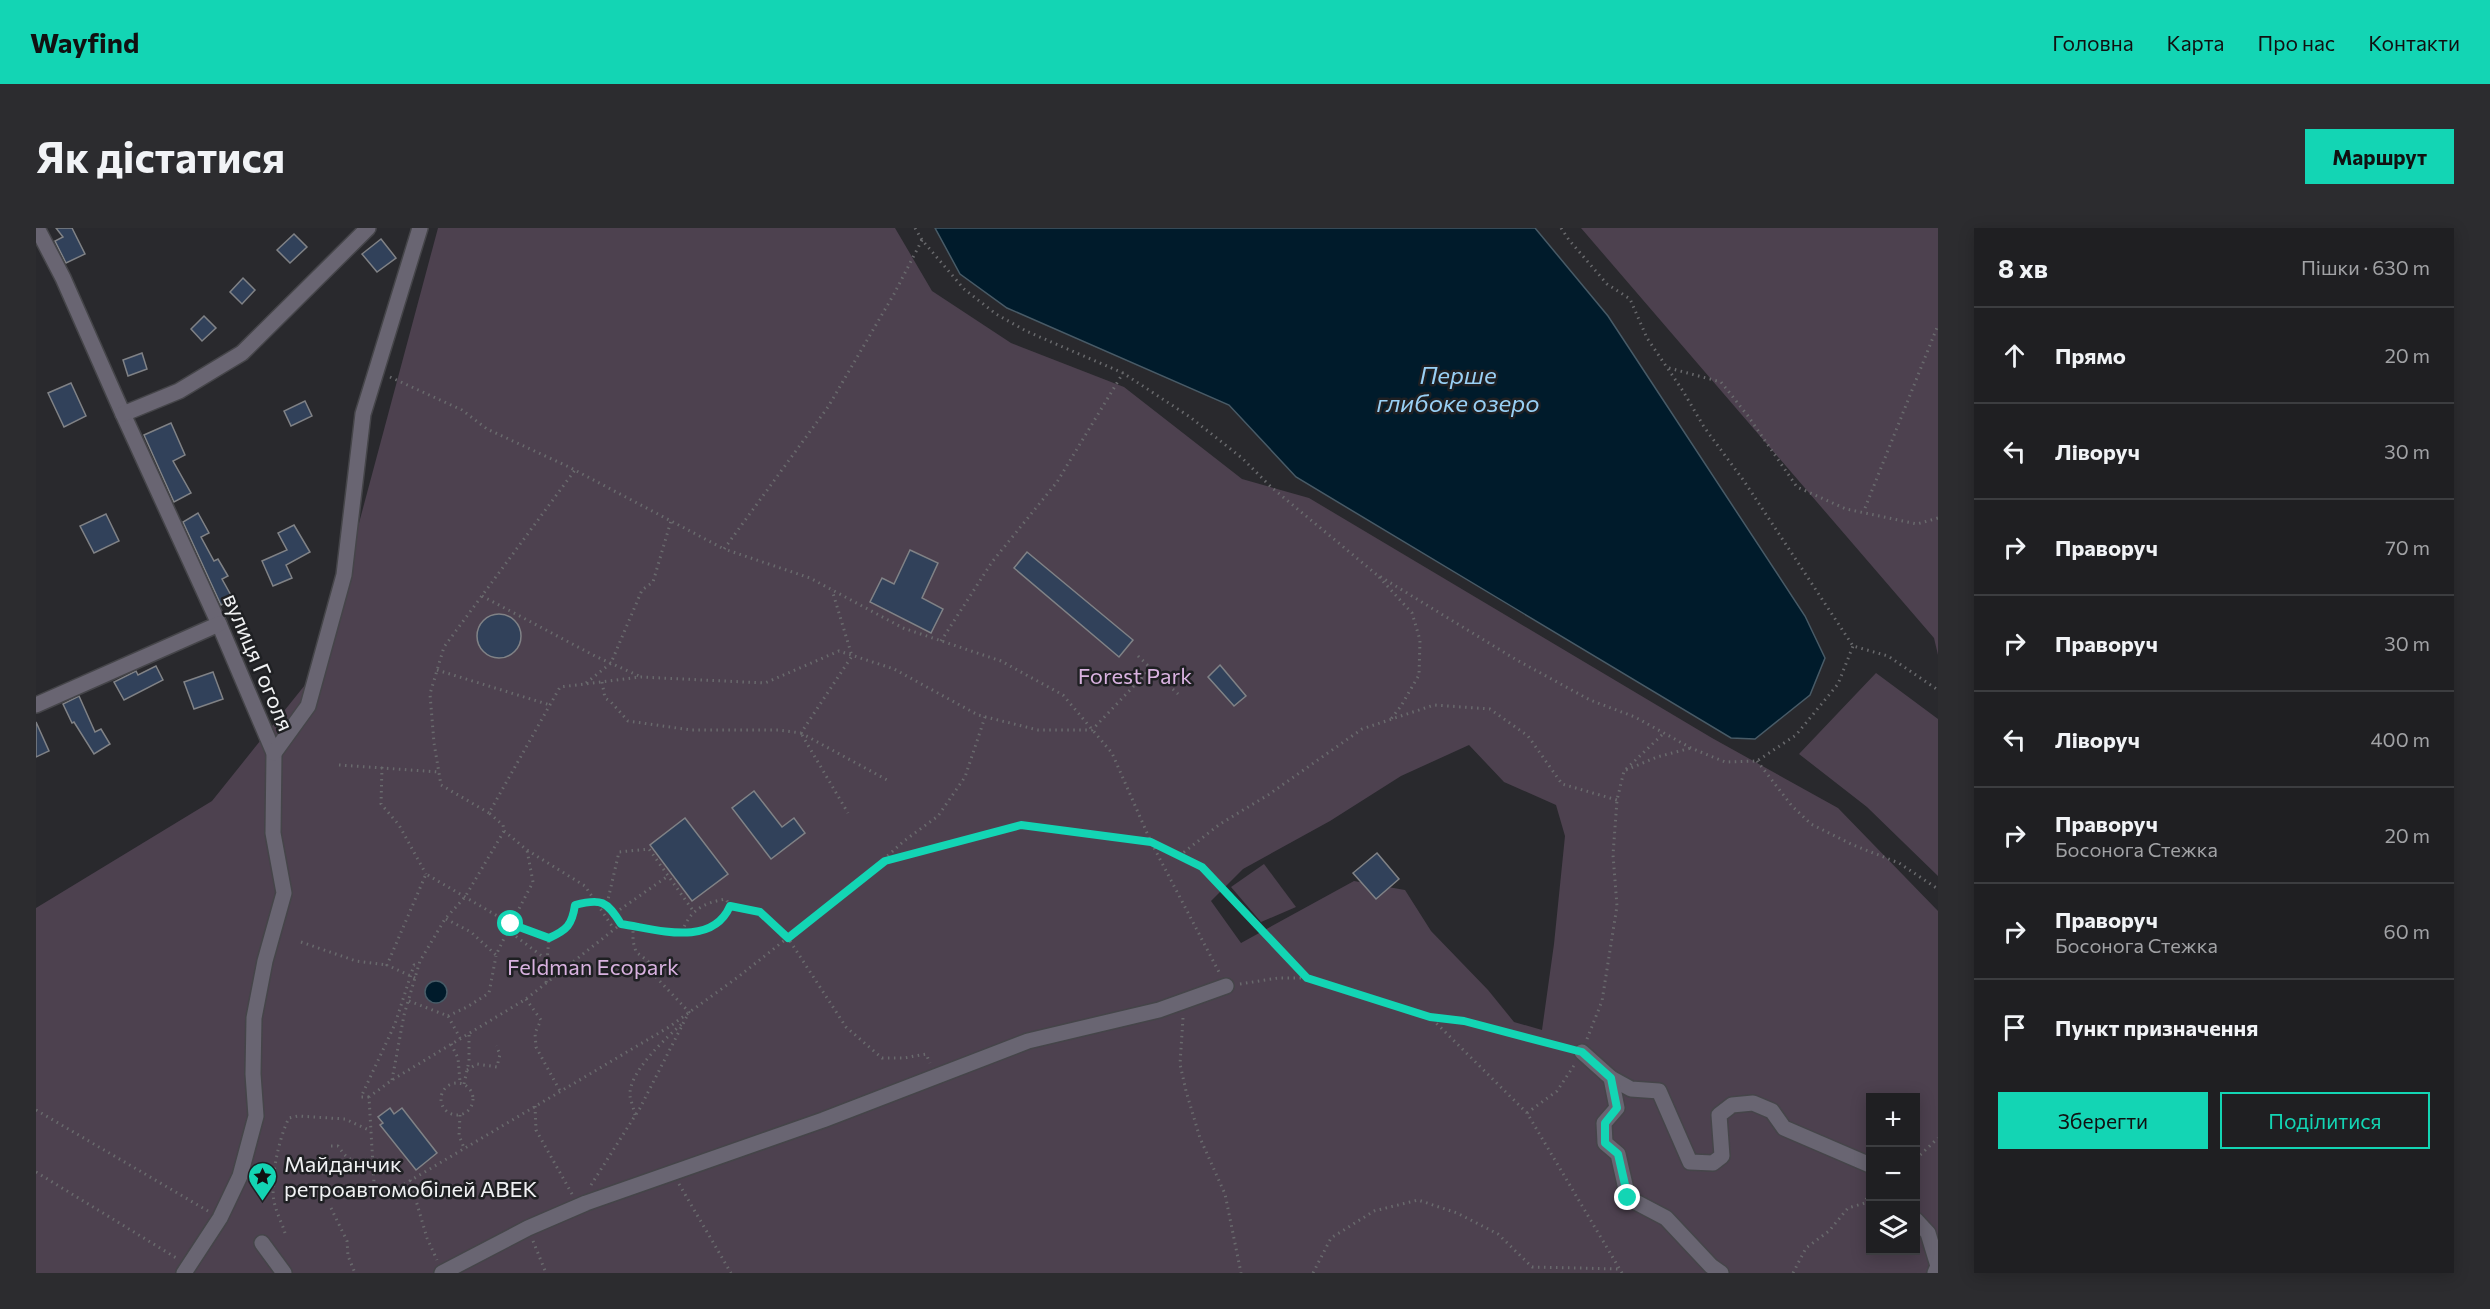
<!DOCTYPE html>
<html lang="uk">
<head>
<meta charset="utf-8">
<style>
	body { margin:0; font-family:Commissioner,sans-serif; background:#2c2c2f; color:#f1f3f6 }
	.controls { position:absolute; right:18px; bottom:18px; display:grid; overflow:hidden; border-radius:0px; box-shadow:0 3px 15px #0003 }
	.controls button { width:54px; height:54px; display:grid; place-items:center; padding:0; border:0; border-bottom:2px solid #3c3d40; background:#1f1f22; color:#f1f3f6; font:30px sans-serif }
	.stop { position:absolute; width:18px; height:18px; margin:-14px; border:4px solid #13d5b4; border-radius:50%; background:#fff }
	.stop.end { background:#13d5b4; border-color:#fff; box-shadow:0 2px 6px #0008 }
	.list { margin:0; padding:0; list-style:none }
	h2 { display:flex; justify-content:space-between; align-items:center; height:78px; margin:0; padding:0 24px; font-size:26px }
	h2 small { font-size:20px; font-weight:400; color:#a1a2a5 }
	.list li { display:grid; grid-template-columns:39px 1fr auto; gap:18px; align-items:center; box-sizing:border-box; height:96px; padding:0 24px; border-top:2px solid #3c3d40 }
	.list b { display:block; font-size:22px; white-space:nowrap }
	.list p { margin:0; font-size:20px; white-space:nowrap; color:#a1a2a5 }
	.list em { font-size:20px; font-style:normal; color:#a1a2a5 }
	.actions { display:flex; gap:12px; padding:18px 24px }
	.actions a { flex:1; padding:14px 0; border:2px solid #13d5b4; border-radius:0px; text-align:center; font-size:21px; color:#13d5b4 }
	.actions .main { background:#13d5b4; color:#111 }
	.icon { flex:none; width:33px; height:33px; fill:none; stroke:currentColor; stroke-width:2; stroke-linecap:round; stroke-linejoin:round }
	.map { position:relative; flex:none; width:1902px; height:1045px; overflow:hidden; border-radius:0px }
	header { display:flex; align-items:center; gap:36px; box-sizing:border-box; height:84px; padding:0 30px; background:#13d5b4; color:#111 }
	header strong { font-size:28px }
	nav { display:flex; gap:33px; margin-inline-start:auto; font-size:21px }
	.intro { display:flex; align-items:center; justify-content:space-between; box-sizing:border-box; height:144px; padding:0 36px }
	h1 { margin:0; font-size:42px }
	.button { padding:15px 27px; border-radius:0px; background:#13d5b4; color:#111; font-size:21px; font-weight:700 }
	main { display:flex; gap:36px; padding:0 36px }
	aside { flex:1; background:#1f1f22; border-radius:0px; box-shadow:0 3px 15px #0003 }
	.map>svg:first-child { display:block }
	.green { fill:#4d414f; fill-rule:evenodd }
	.water { fill:#001b2b; stroke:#485b67; stroke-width:1.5 }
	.building { fill:#31415a; stroke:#808286; stroke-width:1.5 }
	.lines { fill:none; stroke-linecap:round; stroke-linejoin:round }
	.minor-casing { stroke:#454549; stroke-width:18 }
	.path { stroke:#696a6d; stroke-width:3; stroke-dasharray:1.5 4.5; stroke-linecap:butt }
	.minor { stroke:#696572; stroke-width:15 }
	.route { stroke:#13d5b4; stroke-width:8 }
	.labels { text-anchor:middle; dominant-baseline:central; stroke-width:5; stroke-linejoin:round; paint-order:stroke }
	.street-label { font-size:22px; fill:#f0f1f3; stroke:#1f2023 }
	.park-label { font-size:22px; fill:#d9b2e0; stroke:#1f2023 }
	.poi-label { font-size:22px; fill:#f0f1f3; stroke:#1f2023; text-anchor:start }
	.water-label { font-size:24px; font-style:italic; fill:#99d0f5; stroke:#1f2023 }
</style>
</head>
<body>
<header>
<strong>Wayfind</strong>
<nav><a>Головна</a><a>Карта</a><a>Про нас</a><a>Контакти</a></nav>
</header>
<div class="intro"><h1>Як дістатися</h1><a class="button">Маршрут</a></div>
<main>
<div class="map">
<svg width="1902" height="1045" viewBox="0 0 1902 1045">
	<rect width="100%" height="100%" fill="#29292d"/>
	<g class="green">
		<path d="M402,0H859L896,63L975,115L1088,159L1206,251L1273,270L1676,510L1802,580L1902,683V1045H0V680L176,573L285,437ZM1433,517L1468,554L1520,577L1529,608L1518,716L1506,802L1478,794L1452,762L1395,703L1369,662L1318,653L1205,715L1175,673L1207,641L1294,593L1365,548ZM1834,870H1880V1022H1834Z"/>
		<path d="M1545,0H1902V427L1898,410Z"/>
		<path d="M1840,445L1902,491V648L1831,579L1763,526Z"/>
		<path d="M1228,636L1260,679L1225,694L1195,659Z"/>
	</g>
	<g class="water">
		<path d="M899,0H1499L1572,88L1769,388L1789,430L1774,467L1719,511L1695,510L1260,249L1193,177L971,80L924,46Z"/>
		<circle cx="400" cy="764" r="11"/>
	</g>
	<g class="building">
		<path d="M20,0H36L49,26L30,35L19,13L27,9Z"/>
		<path d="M258,6L271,19L254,35L241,22Z"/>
		<path d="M345,11L360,30L341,44L326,26Z"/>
		<path d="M207,50L219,62L206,76L194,64Z"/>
		<path d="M168,88L180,100L166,113L155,101Z"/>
		<path d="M106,125L111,141L92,148L87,132Z"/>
		<path d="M35,155L50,188L28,199L12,165Z"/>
		<path d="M269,173L276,188L255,198L248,183Z"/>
		<path d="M135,195L149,227L137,233L155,265L138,274L108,207Z"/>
		<path d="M162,285L173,305L165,309L178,333L182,331L192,348L186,351L196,369L185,377L147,294Z"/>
		<path d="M70,286L83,313L58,325L44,298Z"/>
		<path d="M258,297L274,324L250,337L256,350L237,358L226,333L251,322L242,305Z"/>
		<path d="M874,322L902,335L886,370L907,381L895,405L834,374L846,350L858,356Z"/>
		<path d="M991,324L1097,412L1083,429L978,340Z"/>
		<circle cx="463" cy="408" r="22"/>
		<path d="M1184,437L1210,468L1198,478L1172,449Z"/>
		<path d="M120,438L127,452L88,472L78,454L100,443L102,447Z"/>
		<path d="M177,444L187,471L158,481L148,454Z"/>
		<path d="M43,468L59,504L65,501L74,516L58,526L38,494L36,495L27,476Z"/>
		<path d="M0,494L13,523L0,529Z"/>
		<path d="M718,563L746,599L758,590L769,605L735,631L696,580Z"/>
		<path d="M649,590L692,646L656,673L614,617Z"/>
		<path d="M1341,625L1363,651L1340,671L1317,645Z"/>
		<path d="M354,880L358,886L366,880L401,925L380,942L344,897L347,895L342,889Z"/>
	</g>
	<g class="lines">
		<defs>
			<g id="minor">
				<path d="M1,0L27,50L87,186L183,396L238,525L237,605L248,665L229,733L218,790L217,846L220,888L204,948L184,990L148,1045"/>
				<path d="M87,186L143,163L206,125L332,0"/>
				<path d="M0,477L183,396"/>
				<path d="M238,525L272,478L308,347L327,186L384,0"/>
				<path d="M1546,824L1575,850L1595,861L1623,863L1654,934L1677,935L1686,928L1683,887L1696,877L1717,875L1736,883L1748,900L1834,937"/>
				<path d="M1575,850L1581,880L1568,895L1569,915L1582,926L1592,970L1630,990L1675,1038L1685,1045"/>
				<path d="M1880,992L1892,1005L1902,1038L1899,1045"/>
				<path d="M226,1015L248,1045"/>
				<path d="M406,1045L492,1000L550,975L787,892L992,813L1123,782L1190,758"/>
			</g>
		</defs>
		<use href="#minor" class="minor-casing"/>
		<g class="path">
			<path d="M879,0L886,12L928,61L960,86L990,103L1087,145L1154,189L1206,230L1235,259L1340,346L1479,431L1554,472L1599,489L1655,520L1689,534L1721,533L1760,507L1802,456L1817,418"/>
			<path d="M1525,0L1533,12L1571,56L1594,71L1611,110L1647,163L1668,199L1708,253L1817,418L1852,428L1902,462"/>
			<path d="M886,12L858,66L792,179L688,321L774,350L867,400L965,433L1027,467L1076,525L1115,614L1184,746"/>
			<path d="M1633,140L1685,154L1712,188L1761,259L1810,281L1881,296L1902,290"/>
			<path d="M354,149L426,182L451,201L533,239L688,321"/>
			<path d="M1829,280L1902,97"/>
			<path d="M1343,349L1376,385L1384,412L1383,447L1365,478L1355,491"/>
			<path d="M446,368L559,428L603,448"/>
			<path d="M905,413L956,334L1021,254L1087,145"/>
			<path d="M1102,428L1142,466"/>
			<path d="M401,442L514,477"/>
			<path d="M566,454L569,470L575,474L592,493L655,502H742L765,505L816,428L796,362"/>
			<path d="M550,455L575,435L606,362L617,354L635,293"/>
			<path d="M765,505L853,553"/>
			<path d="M766,507L812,585"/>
			<path d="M1721,533L1756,578L1775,596L1817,617L1863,635L1902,661"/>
			<path d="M303,537L403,544"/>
			<path d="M346,539L345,576L363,597L390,646"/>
			<path d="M1590,542L1621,529L1655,520"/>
			<path d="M453,585L405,557L398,515L394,466L408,419L539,242"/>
			<path d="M468,603L491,622L549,658L578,701"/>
			<path d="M1143,628L1184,596L1232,567L1326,501L1398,477L1454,481L1492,508L1526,556L1581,572"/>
			<path d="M847,632L868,613L902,588L929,549L949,489"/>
			<path d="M571,676L583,624L613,621L658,684"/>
			<path d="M694,678L724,685L752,710L810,799L846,830H868L890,826L894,835"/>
			<path d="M579,685L632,648"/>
			<path d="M410,691L435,704L460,727L475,696"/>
			<path d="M475,696L513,710"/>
			<path d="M475,698L478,707L511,732L512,741L510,755"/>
			<path d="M646,704C654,682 667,675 690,671L694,678C685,698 667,707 646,704L585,696L490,771L356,852L333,869L338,955L350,961H360L633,799L702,749L849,633L985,597L1115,614L1165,639L1271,750L1394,789L1491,885L1586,1045"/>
			<path d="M265,714L320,733L351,737"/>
			<path d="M528,740L511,732L513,710C531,702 536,697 539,677C565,670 570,673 585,696"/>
			<path d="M379,750L351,737L390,646L475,696L497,654L491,622"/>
			<path d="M1204,756L1242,750H1271"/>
			<path d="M490,771L505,792L499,805L500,819L524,863"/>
			<path d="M373,773L412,788L424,810"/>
			<path d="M412,788L431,779L453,765L460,728"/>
			<path d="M1396,789L1427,793L1532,821"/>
			<path d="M1147,790L1144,836L1150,863L1164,910L1189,966L1205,1045"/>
			<path d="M1551,811L1566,773L1581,678L1577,627L1581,572L1588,543L1628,505"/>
			<path d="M415,816L422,830L424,854"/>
			<path d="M431,842L441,836L461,839L464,826L460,818"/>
			<path d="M356,852L368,787L384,733L409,691L429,669L468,603L467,597L453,585L524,459L605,449L729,455L803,423L858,441L942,487L1002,502H1056L1115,440"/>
			<circle cx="421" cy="871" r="16"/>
			<path d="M428,856L433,833V805"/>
			<path d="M333,869H325L359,796L378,737H383"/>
			<path d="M499,878L500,902L536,966"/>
			<path d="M0,882L172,983"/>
			<path d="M1491,885L1521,863L1539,836"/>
			<path d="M424,887L423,907L428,920"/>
			<path d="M599,887C598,881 595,874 594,868C592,844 631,809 647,795"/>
			<path d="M295,918H302C314,936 317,932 337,932"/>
			<path d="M1880,931L1902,910"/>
			<path d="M0,944L142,1031"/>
			<path d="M374,952L391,1010L401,1032"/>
			<path d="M643,956L695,1045"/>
			<path d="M555,957L604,880L653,784L617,746L612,733L600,724L597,713V697"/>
			<path d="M295,980L311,1013L312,1028L319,1045"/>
			<path d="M249,1005C246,995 240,984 238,973C234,952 243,909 253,890L262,888L309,891L335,903"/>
			<path d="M497,1013L510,1045"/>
			<path d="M1277,1045L1295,1010L1338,983L1382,972L1421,985L1462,1006L1496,1039L1584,1041"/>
			<path d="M1757,1045L1770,1020L1793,1003L1812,980L1829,975L1834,961"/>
		</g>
		<use href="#minor" class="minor"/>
	</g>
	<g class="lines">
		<path class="route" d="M475,696L513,710C531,702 536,697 539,677C565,670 571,673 585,696C620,701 676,720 694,678L724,684L752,710L849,633L985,597L1115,614L1166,639L1271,750L1394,789L1428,793L1546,824L1575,850L1581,880L1569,895V915L1582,926L1592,970"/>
	</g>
	<defs>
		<symbol id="sight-pin" viewBox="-11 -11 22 30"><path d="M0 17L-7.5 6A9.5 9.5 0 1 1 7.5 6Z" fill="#13d5b4" stroke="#1f2023"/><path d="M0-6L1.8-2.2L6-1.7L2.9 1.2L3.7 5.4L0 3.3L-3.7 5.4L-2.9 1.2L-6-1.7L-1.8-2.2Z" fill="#111"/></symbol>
	</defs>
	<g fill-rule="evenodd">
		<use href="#sight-pin" x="210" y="932" width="33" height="45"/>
	</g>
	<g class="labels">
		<g class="street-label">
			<text transform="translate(223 434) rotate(67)">вулиця Гоголя</text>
		</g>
		<g class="park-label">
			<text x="1099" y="447">Forest Park</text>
			<text x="557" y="738">Feldman Ecopark</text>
		</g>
		<g class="poi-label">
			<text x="248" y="935">Майданчик<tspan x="248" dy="25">ретроавтомобілей АВЕК</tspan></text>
		</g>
		<g class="water-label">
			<text x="1422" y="146">Перше<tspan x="1422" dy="28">глибоке озеро</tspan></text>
		</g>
	</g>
</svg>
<div class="controls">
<button>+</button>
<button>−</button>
<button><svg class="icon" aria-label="layers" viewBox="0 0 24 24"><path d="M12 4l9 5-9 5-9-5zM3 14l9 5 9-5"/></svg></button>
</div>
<div class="stop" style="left:475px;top:696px"></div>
<div class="stop end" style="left:1592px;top:970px"></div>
</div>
<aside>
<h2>8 хв<small>Пішки · 630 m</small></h2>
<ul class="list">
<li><svg class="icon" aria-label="ahead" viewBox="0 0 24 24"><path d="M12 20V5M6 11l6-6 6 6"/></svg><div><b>Прямо</b></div><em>20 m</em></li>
<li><svg class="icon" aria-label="left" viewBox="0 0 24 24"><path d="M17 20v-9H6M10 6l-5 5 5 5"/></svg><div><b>Ліворуч</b></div><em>30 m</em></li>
<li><svg class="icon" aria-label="right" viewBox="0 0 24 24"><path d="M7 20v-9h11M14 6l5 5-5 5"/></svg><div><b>Праворуч</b></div><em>70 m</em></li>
<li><svg class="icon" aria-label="right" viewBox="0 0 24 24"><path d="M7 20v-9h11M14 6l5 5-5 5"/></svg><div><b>Праворуч</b></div><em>30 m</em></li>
<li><svg class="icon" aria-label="left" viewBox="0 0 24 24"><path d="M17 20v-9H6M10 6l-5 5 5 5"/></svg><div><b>Ліворуч</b></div><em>400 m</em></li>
<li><svg class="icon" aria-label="right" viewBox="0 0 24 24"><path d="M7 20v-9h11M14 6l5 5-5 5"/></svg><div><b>Праворуч</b><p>Босонога Стежка</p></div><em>20 m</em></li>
<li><svg class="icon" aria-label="right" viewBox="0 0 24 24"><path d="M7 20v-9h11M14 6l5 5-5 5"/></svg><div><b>Праворуч</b><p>Босонога Стежка</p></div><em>60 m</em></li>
<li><svg class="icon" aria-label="arrive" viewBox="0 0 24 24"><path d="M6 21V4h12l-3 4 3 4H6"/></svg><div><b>Пункт призначення</b></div></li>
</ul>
<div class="actions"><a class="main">Зберегти</a><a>Поділитися</a></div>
</aside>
</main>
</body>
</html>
